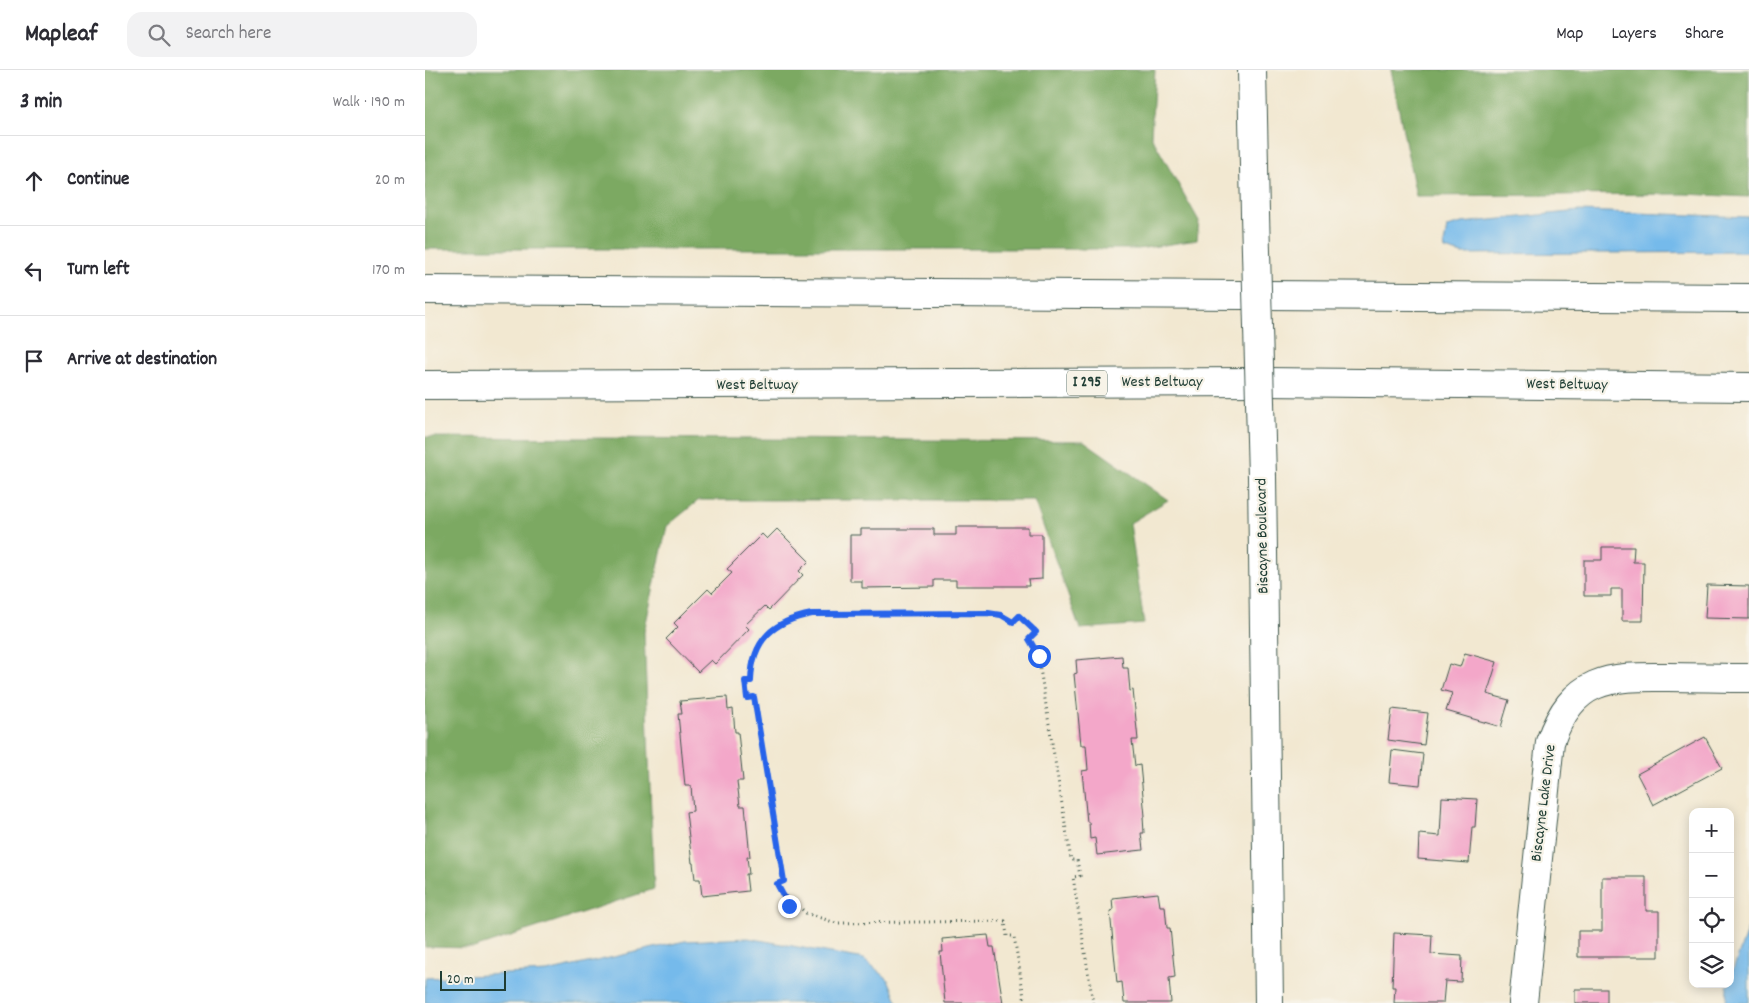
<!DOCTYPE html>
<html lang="en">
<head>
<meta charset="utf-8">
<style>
	body { margin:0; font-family:Dekko,sans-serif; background:#f2f2f3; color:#2b2b33 }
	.controls { position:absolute; right:15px; bottom:15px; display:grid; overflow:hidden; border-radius:10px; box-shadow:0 2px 12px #0003 }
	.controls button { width:45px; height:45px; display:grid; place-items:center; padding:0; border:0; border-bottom:1px solid #e1e1e2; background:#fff; color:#2b2b33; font:25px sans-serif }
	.scale { position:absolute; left:15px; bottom:12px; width:66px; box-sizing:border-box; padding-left:5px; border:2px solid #1f3d34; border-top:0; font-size:14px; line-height:18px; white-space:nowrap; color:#1f3d34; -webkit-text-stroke:4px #f7f3e8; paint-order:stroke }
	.stop { position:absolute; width:15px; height:15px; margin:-11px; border:4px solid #2563eb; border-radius:50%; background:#fff }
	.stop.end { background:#2563eb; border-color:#fff; box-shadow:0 1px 5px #0008 }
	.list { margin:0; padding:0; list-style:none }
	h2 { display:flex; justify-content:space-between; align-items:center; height:65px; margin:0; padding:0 20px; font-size:21px }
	h2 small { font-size:16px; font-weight:400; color:#7c7c81 }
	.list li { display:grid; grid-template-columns:32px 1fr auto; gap:15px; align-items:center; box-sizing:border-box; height:90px; padding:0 20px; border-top:1px solid #e1e1e2 }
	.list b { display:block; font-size:19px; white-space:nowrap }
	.list em { font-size:16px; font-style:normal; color:#7c7c81 }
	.icon { flex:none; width:28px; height:28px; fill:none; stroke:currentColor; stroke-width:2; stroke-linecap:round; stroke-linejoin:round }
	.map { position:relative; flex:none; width:1324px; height:933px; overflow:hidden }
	header { display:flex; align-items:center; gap:30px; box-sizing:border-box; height:70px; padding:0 25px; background:#fff; border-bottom:1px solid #e1e1e2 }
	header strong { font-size:24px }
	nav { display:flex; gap:28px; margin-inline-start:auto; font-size:18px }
	.search { width:350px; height:45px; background:#f2f2f3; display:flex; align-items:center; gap:12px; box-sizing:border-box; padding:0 18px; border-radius:15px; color:#7c7c81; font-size:19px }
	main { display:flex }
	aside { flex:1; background:#fff }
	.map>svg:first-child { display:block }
	.forest { fill:#7ba962; stroke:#4d734b }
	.water { fill:#75baeb; stroke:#4a7c90 }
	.building { fill:#f3a7c9 }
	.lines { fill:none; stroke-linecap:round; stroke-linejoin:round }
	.minor-casing { stroke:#3f574c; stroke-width:30 }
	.highway-casing { stroke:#3f574c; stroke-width:30 }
	.path { stroke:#3f574c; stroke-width:3; stroke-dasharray:1 4; stroke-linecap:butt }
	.minor { stroke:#fff; stroke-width:28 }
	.highway { stroke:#fff; stroke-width:28 }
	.minor-bridge-casing { stroke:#3f574c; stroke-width:30; stroke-linecap:butt }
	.minor-bridge { stroke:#fff; stroke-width:28 }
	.route { stroke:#2563eb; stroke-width:6 }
	.labels { text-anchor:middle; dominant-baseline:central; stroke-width:4.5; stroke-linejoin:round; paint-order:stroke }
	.shield { fill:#f7f3e8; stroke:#60746a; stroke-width:1 }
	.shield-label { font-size:15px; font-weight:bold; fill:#1f3d34 }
	.street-label { font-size:16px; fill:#1f3d34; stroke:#f7f3e8 }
</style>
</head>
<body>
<header>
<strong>Mapleaf</strong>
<div class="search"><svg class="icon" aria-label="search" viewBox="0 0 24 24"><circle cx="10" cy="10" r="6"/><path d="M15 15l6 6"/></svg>Search here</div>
<nav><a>Map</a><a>Layers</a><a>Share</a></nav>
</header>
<main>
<aside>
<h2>3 min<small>Walk · 190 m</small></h2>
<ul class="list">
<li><svg class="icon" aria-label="ahead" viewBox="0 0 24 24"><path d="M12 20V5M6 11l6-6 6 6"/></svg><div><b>Continue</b></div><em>20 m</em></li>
<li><svg class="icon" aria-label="left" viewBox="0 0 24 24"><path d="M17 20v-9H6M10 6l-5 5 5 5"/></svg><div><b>Turn left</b></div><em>170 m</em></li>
<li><svg class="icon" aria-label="arrive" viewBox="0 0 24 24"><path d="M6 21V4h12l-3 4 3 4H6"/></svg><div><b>Arrive at destination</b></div></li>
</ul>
</aside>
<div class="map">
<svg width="1324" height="933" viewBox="0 0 1324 933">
	<rect width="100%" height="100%" fill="#f7f3e8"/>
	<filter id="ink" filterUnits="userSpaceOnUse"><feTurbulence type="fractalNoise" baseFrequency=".02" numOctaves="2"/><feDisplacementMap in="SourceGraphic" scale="10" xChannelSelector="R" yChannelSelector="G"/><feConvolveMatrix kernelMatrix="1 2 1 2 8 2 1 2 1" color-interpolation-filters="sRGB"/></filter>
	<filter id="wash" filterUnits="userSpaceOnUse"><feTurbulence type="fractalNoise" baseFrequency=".0096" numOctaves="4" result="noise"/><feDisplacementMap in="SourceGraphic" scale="20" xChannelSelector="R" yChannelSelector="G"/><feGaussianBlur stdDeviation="1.12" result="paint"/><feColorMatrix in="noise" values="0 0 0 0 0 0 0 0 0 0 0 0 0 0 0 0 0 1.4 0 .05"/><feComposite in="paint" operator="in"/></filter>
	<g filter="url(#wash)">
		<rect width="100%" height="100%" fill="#f2e8d1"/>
		<g class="forest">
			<path d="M0,0H730L726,66L774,151L772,170L713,179H0Z"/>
			<path d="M966,0H1324V127L1259,124L991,126Z"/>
			<path d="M0,367L659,371L743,430L705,453L719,554L655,559L609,430H274L242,456L219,562L229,819L49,878L0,877Z"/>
		</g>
		<g class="water">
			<path d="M1154,141L1324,147V182L1037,184L1020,179L1019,174L1022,157L1037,153Z"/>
			<path d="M1324,856V933H1301L1302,916L1305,914V908Z"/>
			<path d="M323,868L439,889L463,909L473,933H0V908L122,902L260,871Z"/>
		</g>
		<g id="blocks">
			<g class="building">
				<path d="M531,457H603V464H617V509L603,510L604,516H531V510H509V517L437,518V511H425V465H436V459H509V465H531Z"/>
				<path d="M352,459L384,491L374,501L378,505L344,540L340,536L320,555L324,559L290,594L286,590L273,602L241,569L253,557L249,553L283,519L287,523L307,503L302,499L337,464L342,469Z"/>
				<path d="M1177,477H1209L1208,492H1219L1218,551H1197V519H1186V526H1159V490H1177Z"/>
				<path d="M1282,515L1324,516V549L1280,548Z"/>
				<path d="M1040,583L1072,592L1062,624L1084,630L1076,657L1021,641L1027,623L1016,620L1024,594L1035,597Z"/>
				<path d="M697,586L698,598H703L705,621L708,620L713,670H707L710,696L715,695L720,746L718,747L719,763H716L718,780L672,785L670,768L665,769L664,752H662L657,701L663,700L661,675H656L649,604L652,603L651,590Z"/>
				<path d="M302,627L303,640L308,639L310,662H313L318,711H312L315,736H320L325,787H322L324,804H321L323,821L277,826L275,809H270L268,793H267L261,742L268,741L266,716H260L253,644H257L255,631Z"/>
				<path d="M967,639L1003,643L999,675L963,670Z"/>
				<path d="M1280,667L1297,698L1228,735L1212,704Z"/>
				<path d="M967,680L998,684L995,715L964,712Z"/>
				<path d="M1017,727L1052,729L1050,757H1047L1044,793L993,789L994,764L1015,766Z"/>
				<path d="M1177,807H1221V841H1234V887H1153V861H1177Z"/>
				<path d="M733,823L735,836H740L742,858H745L750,907L744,908L746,933H699L697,912L692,913L685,841L688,840L687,828Z"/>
				<path d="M969,863L1007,865L1006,884L1037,886L1036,912L1020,911L1018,933H969L970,917H967Z"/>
				<path d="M563,865L565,877H569L578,933H520L515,882H518L517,869Z"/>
				<rect x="1150" y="919" width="32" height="14"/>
			</g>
		</g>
	</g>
	<g filter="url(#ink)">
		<use href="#blocks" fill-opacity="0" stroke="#3f574c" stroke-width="1"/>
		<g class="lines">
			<defs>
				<g id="minor">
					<path d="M827,0L830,144"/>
					<path d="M837,407L844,933"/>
					<path d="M1098,933L1125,672C1148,608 1182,606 1243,607C1270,607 1297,608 1324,608"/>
				</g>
				<g id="highway">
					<path d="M0,220L1324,228"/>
					<path d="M0,315L835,312L1324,317"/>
				</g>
			</defs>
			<use href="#minor" class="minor-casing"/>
			<use href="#highway" class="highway-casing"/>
			<path class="path" d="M600,933L589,866H582L580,851L411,853L381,843L369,832L364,836L352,814L359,811L329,627L322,628L320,611H326C327,570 348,551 387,544L563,543L576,545L588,552L593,546L611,561L604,569L613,586L646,790H652L655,806L648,807L668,933"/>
			<use href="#minor" class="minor"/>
			<use href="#highway" class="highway"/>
			<defs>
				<path id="minor-bridge" d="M830,144L837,407"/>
			</defs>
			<use href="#minor-bridge" class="minor-bridge-casing"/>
			<use href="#minor-bridge" class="minor-bridge"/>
		</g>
	</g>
	<g class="lines" filter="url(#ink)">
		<path class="route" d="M364,836L352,814L359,811L329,627L322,628L320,611H326C327,570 348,551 387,544L563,543L576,545L588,552L594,546L611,562L604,569L614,586"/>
	</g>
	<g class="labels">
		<rect class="shield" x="642" y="300.5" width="40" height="25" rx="4"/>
		<g class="shield-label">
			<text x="662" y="313">I 295</text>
		</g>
		<g class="street-label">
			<text x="737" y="312">West Beltway</text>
			<text x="332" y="315">West Beltway</text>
			<text transform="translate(1142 315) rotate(1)">West Beltway</text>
			<text transform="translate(838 466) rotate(-91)">Biscayne Boulevard</text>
			<text transform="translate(1119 733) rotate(-83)">Biscayne Lake Drive</text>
		</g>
	</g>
</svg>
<div class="controls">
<button>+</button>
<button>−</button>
<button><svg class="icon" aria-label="locate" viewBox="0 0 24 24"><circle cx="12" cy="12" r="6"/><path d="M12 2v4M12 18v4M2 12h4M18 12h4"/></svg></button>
<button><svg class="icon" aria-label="layers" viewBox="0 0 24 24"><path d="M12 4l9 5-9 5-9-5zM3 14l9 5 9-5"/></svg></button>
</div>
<div class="scale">20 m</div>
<div class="stop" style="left:614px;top:586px"></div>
<div class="stop end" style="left:364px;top:836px"></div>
</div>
</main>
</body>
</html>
